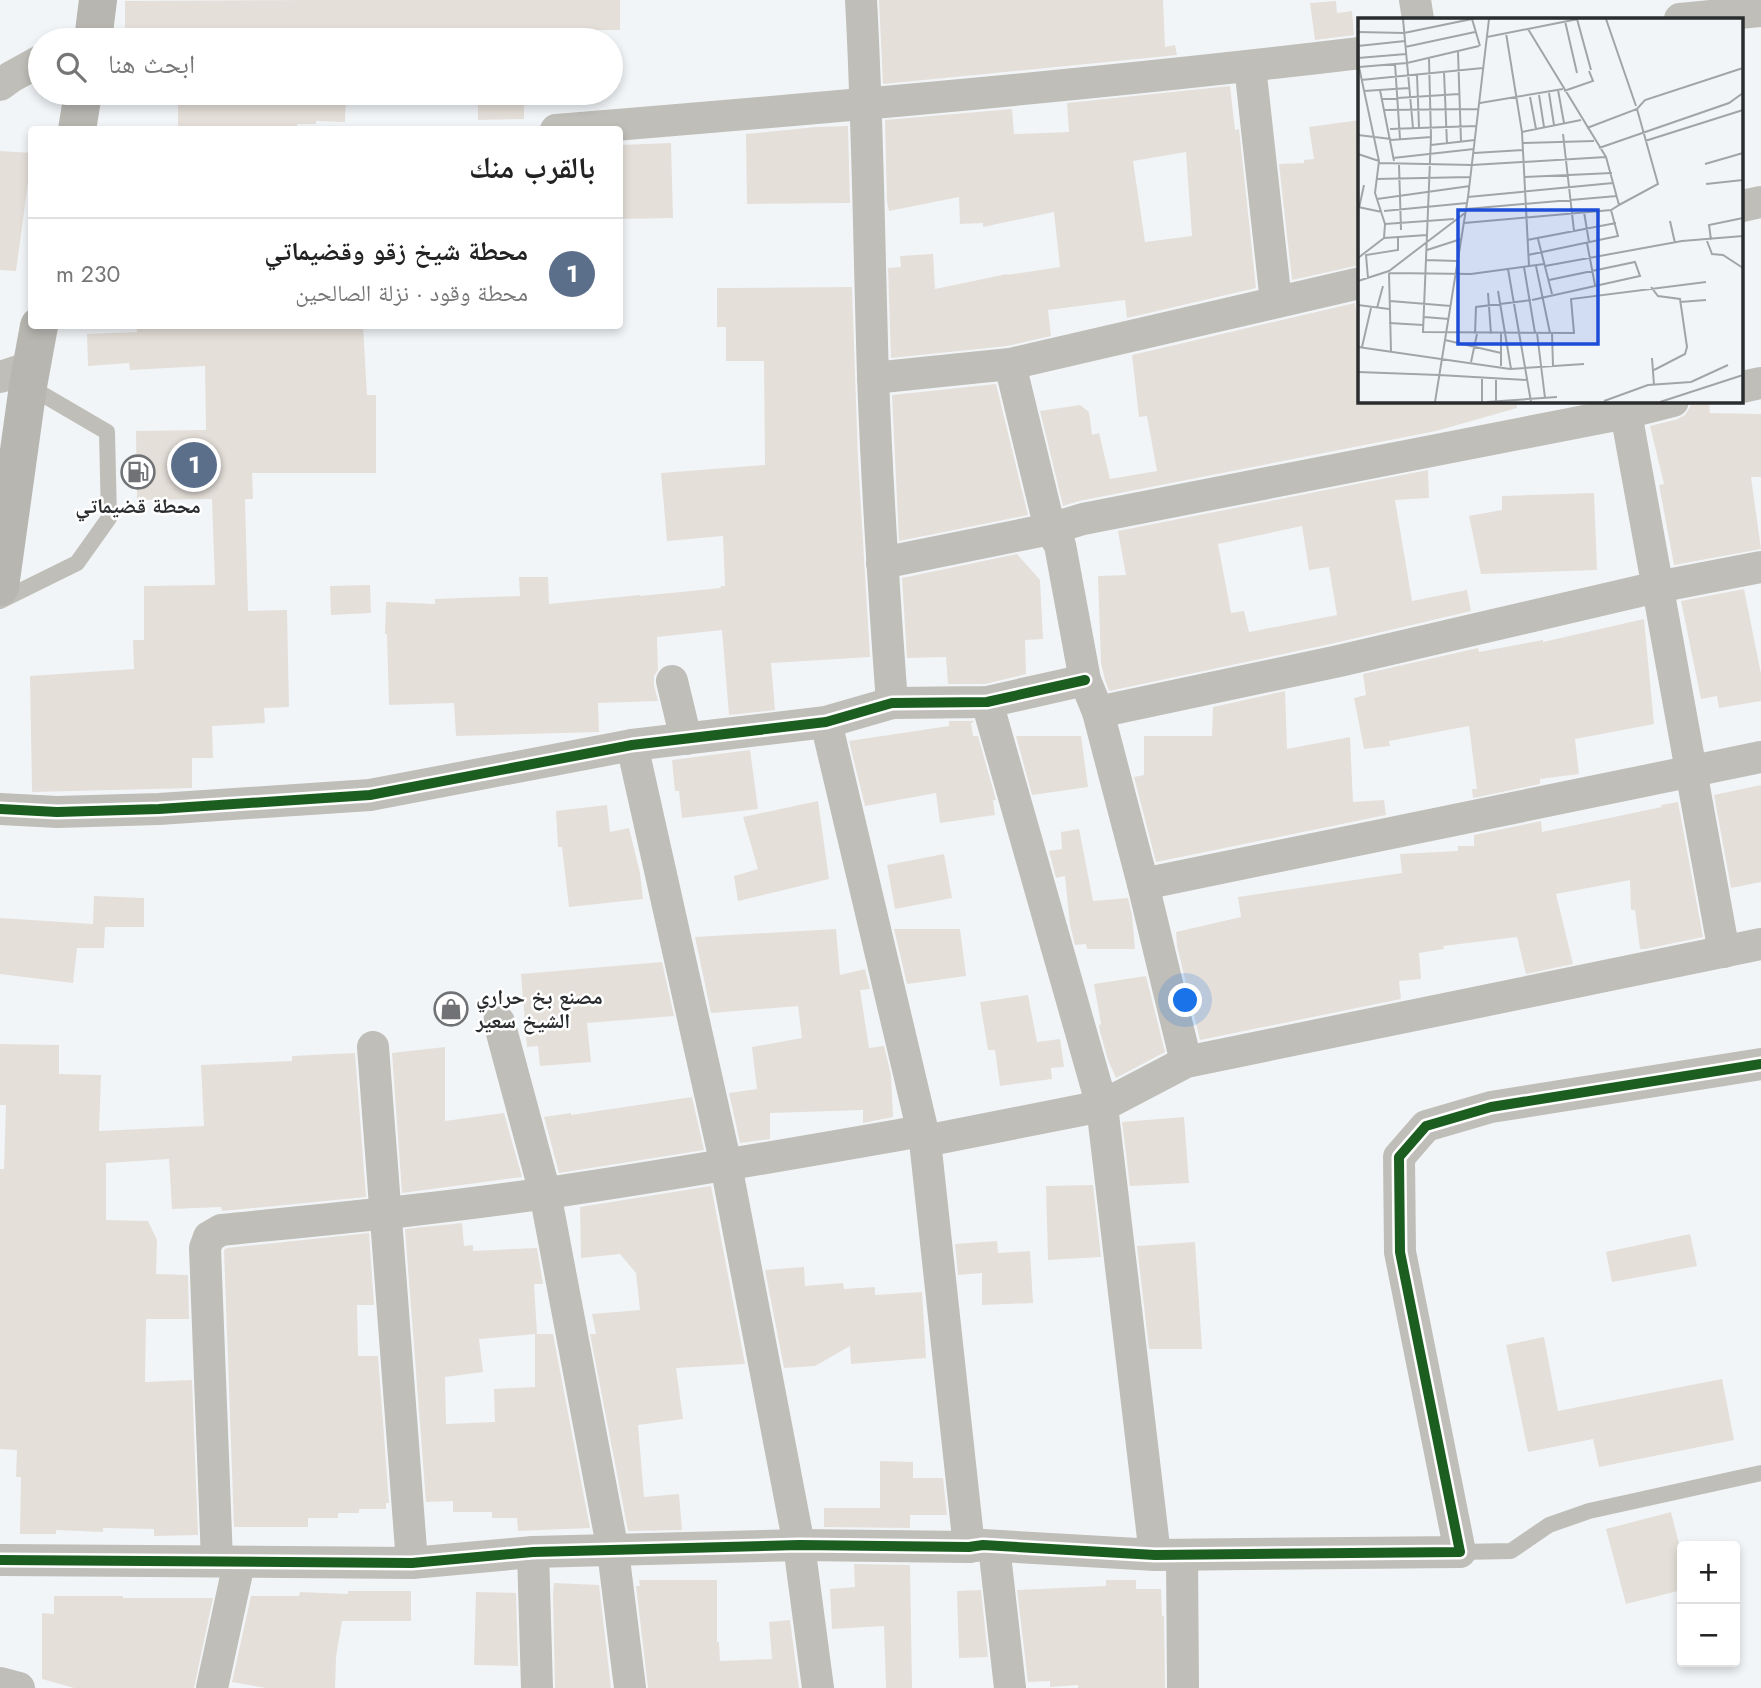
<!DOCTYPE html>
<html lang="ar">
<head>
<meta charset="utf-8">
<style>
	body { margin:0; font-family:Jost,"Noto Naskh Arabic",sans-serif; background:#f2f2f2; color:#222; direction:rtl }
	.controls { position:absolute; right:21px; bottom:21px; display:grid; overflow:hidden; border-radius:7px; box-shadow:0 4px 10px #0003 }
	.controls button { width:63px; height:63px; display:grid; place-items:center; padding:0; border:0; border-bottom:2px solid #e0e0e0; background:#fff; color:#222; font:35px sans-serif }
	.you { position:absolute; left:1186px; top:1001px; width:24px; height:24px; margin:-18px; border:5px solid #fff; border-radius:50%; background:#1a73e8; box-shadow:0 0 0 10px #1a73e833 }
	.badge { display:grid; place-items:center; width:46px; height:46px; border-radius:50%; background:#1a73e8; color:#fff; font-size:23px; font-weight:700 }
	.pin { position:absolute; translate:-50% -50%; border:4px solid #fff; box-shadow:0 2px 7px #0006 }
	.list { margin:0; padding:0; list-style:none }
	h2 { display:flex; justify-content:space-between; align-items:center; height:91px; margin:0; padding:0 28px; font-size:30px }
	h2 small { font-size:23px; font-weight:400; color:#767676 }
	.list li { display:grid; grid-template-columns:46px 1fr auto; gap:21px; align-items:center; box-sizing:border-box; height:112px; padding:0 28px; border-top:2px solid #e0e0e0 }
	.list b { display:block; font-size:26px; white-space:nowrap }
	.list p { margin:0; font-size:23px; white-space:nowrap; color:#767676 }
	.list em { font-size:23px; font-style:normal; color:#767676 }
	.icon { flex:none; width:38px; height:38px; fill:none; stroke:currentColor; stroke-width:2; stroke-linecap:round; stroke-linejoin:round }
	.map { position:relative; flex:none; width:1761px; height:1688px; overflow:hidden; direction:ltr }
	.search { position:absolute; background:#fff; box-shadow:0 4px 10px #0003; left:28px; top:28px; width:595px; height:77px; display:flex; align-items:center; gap:18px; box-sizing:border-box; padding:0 24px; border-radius:38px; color:#767676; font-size:26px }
	.panel { position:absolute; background:#fff; box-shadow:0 4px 10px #0003; left:28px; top:126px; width:595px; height:203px; border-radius:7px; direction:rtl }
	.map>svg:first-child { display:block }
	.building { fill:#e5dfd9; fill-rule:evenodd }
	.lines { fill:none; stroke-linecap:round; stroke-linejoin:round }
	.lane { stroke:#c0beb8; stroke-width:16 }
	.street { stroke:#c0beb8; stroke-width:32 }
	.primary { stroke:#b8b6b1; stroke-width:38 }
	.cycleway-casing { stroke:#fff; stroke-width:15 }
	.cycleway { stroke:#1b5e20; stroke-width:10 }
	.labels { text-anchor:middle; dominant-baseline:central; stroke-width:5; stroke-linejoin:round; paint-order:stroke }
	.poi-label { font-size:21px; font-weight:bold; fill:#2a2c2e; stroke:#fff }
	.inset-road { fill:none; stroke:#a2a5a7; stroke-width:2 }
	.view { fill:#1d4ed8; fill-opacity:0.15; stroke:#1d4ed8; stroke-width:3.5 }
	.inset-edge { fill:none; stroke:#2a2c2e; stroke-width:3.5 }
</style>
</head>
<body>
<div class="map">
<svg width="1761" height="1688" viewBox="0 0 1761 1688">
	<rect width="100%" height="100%" fill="#f2f5f8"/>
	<g class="building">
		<path d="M318,0H620V30H568V40H423L422,34L291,33V40H191V37L125,35V1Z"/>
		<path d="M879,0H1163L1165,47L1175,45L1177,55L883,84Z"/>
		<path d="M1336,1L1337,13L1352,11L1354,35L1315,40L1310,3Z"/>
		<path d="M1230,86L1235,130L1239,129L1256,288L1127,318L1125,300L1048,310L1051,336L1007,346L891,358L888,268L901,267L900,256L933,254L935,289L1007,274V275L1060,267L1054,212L983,227V223L960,224L959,197L889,211L887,202L885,120L1012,109L1014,134L1069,132L1067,103ZM1186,152L1192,236L1145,242L1133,161Z"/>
		<path d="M178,93H337V96H346L345,122L316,121V124H297V130H178Z"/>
		<path d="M478,93H524V119L478,120Z"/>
		<path d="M1360,120V182L1357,183L1360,215V265L1292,280L1279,164L1304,163V160L1314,159L1309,127Z"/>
		<path d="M848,126L850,203L747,204L746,134L816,127Z"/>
		<path d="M671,143L673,218L620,219V145Z"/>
		<path d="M0,151L32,153L16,271L0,270Z"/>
		<path d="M852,287L858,459L870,657L771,663L775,710L729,715L722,630L657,637L658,670L654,676V685L658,701L598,703L599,732L456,736L454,703L389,705L387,634H385L386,602L435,604V599L520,596L519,577H548L549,604L640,595V596L721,588L720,586H725L723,536L667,541L661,473L765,465L764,361H726V327H717V288Z"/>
		<path d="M1355,303L1358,325H1360V401H1516L1517,408L1436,431L1079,501L1063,506L1040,411L1080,405L1089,412L1092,435L1099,433L1110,479L1157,471L1147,416L1139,417L1132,355Z"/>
		<path d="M136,326H363L367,395H376V473H252L253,499H245L248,611L287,610L289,707L264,708L265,723L212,726L213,758H192V788L32,792L30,676L134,669L133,640H144V586L215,585L212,499L137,500L136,431L206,430L205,366L130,370L129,363L88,366L87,334L137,332Z"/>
		<path d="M996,384L1028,515L899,541L892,395Z"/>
		<path d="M1691,401H1709L1710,413L1761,414V477H1751L1761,549L1674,565L1659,485L1664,484L1650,426L1678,419L1685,415L1690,407Z"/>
		<path d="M1428,470L1429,498L1395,500L1412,601L1467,590L1471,611L1335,643L1109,691L1105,680L1101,663L1098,576L1126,575L1118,531ZM1302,526L1309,570L1329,567L1337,615L1249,632L1244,611L1231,613L1218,544Z"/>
		<path d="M1594,493L1597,570L1481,574L1469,516L1502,510V496Z"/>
		<path d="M1017,554L1040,580L1043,639L1025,640L1026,674L985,684H948L946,657L907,658L902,578Z"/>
		<path d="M370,585L371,613L331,615L330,586Z"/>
		<path d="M1744,589L1761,674V701L1719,708L1717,696L1701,699L1681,601Z"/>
		<path d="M1644,619L1654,724L1575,739L1579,774L1540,779V784L1473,798L1472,789H1477L1469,726L1389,741L1390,746L1364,749L1354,698L1366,695L1363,674L1478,648L1479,652L1543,640V642Z"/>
		<path d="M1285,691L1287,749L1350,737L1353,802L1384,800L1386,815L1156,862L1134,777L1144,775V736H1212L1213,707Z"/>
		<path d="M949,721H973L974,722L971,723L973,736H978L996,800H993L995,815L940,823L936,793L865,806L849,741L949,726Z"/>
		<path d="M1016,736H1081L1088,787L1032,795Z"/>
		<path d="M750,750L758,809L682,818L679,791H675L672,760Z"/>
		<path d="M1761,785V882L1731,888L1714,795Z"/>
		<path d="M818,801L829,879L738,901L734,876L758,869L743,817Z"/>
		<path d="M1678,802L1703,937L1645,949H1640L1635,910H1631L1630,880L1556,894L1573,964L1526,974L1517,937L1443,946L1444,949L1419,953L1421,979L1399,981L1401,999L1200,1040L1177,946L1176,932L1241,917L1238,897L1402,873L1400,854L1458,851V846H1474V835L1541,821L1542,832L1662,807L1661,805Z"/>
		<path d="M607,805L610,832L629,828L640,873L643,899L569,907L562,847H558L556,811Z"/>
		<path d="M1079,829L1093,901L1128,898L1132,915L1135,949H1087L1086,944L1075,945L1070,925L1065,876L1056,878L1049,851L1062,849L1061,832Z"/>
		<path d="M944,854L952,898L895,909L887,865Z"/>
		<path d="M94,896L144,898V927H105L104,948H77L73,983L0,974V918L93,924Z"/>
		<path d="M836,929L840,975L865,969L870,989L860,990L869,1048L884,1046L891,1075L893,1117L863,1123V1110L770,1113V1139L740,1143L729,1093L757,1089L752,1047L802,1038L798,1006L711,1013L695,937Z"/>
		<path d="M894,929H960L966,976L907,984Z"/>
		<path d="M662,962L674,1016L587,1023L591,1062L540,1066L538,1046L527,1047L521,974Z"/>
		<path d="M1146,976L1165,1052L1116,1078L1108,1060L1100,1032L1099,1025L1101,1024L1094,984Z"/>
		<path d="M1028,995L1037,1042L1060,1039L1064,1067L1051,1068L1052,1079L1000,1086L995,1050H988L980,1002Z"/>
		<path d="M0,1044L59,1045V1074L101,1075L99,1131L204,1126L201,1065L292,1061V1056L355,1053L366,1197L222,1211L221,1207L172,1209L169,1159L106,1163V1220L148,1221L157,1240L156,1274L188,1275L189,1319H146L145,1382L192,1380L198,1535L154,1536V1529L103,1528V1532L56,1530V1534H20L21,1477H16L17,1450L0,1449V1169H4L6,1105H0Z"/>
		<path d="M445,1047V1121L504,1113L522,1177L402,1193L392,1053Z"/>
		<path d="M692,1097L704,1150L559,1173L544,1117L571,1113V1115Z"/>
		<path d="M1184,1117L1189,1183L1130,1186L1122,1122Z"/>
		<path d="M1093,1185L1101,1257L1048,1260L1046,1186Z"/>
		<path d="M711,1186L745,1364L676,1368L683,1419L638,1425L644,1497L679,1494L682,1530L628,1531L590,1334H596L592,1314L640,1310L636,1273L620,1254L581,1258L580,1207Z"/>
		<path d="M462,1223L464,1246L473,1245V1251L537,1248L543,1284H534L537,1334H553L590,1528L518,1531L517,1518H492V1512H453V1501L426,1502L405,1229ZM535,1334V1387L494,1389L495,1422L446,1424L445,1377L483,1372L479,1339Z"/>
		<path d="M369,1233L374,1305H357L358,1356H378L389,1503H386V1509H359V1513H338V1518H308V1527H234L224,1250L227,1248Z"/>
		<path d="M1690,1234L1697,1266L1612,1282L1606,1252Z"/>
		<path d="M997,1241L998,1253L1030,1251L1033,1303L982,1305V1273L958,1275L955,1244Z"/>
		<path d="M1195,1242L1202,1349H1149L1137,1246Z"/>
		<path d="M804,1267L805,1286L843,1283L844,1289L875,1287V1295L922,1292L926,1358L851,1364L850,1346L815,1366L784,1368L765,1270Z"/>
		<path d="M1544,1337L1558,1411L1722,1379L1734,1440L1599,1467L1593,1439L1528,1452L1506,1345Z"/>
		<path d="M880,1461L913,1462V1478H943L947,1515H910V1528L824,1527V1508H880Z"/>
		<path d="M1671,1512L1682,1556V1590L1626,1604L1606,1529Z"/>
		<path d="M854,1564L910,1565L912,1688H886L884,1626L832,1629L830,1589L855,1587Z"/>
		<path d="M639,1580H717V1642H719L720,1661L772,1659L769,1622L790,1620L799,1688H648L636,1586H640Z"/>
		<path d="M1106,1580H1136V1589H1161L1162,1616H1164L1165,1688H1078V1685L1050,1687V1681L1028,1682L1017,1590L1106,1586Z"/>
		<path d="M554,1583L599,1585L611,1688H555L553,1594Z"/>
		<path d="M981,1590L988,1657L959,1658L957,1591Z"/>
		<path d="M348,1591H411V1621H342L336,1657L335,1688H266L232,1682L251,1596H299L300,1592L348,1594Z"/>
		<path d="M476,1592L516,1593L518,1666L474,1665Z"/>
		<path d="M54,1596H123V1598H213L194,1688H74L42,1679V1613L54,1614Z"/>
	</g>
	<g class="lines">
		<g class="lane">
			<path d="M0,601L77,563L109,518L107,432L30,387"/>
			<path d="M1460,1552L1511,1551L1549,1525L1589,1511L1761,1473"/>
		</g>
		<g class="street">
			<path d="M861,0C868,125 869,250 873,376C877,485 884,594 892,703"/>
			<path d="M1415,0L1418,19"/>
			<path d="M1680,19L1761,11"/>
			<path d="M1250,66L1276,302"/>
			<path d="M0,85L11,77L40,61"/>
			<path d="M556,130C824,108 1093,85 1360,53"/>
			<path d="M1742,206L1761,202"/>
			<path d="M1010,364L1050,529L1060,545L1085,680L1098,712L1143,884L1186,1062"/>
			<path d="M0,377L31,367"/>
			<path d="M873,378L1010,364L1360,283"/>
			<path d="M1742,387L1761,383"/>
			<path d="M1626,413L1724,952"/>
			<path d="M882,563L1050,529L1083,519L1626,413L1673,401"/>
			<path d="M672,681L686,739"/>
			<path d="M987,702L1102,1106L1155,1555"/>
			<path d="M1098,712L1339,661L1657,587L1761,567"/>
			<path d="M826,722L925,1141L969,1547"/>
			<path d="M632,745L726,1165L799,1545L818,1688"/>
			<path d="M0,809L57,812L159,809L370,795L632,745L826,722L892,703L987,702L1085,680"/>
			<path d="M1143,884L1761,757"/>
			<path d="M499,1022L545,1193L613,1551L630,1688"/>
			<path d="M373,1047L412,1563"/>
			<path d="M925,1141L1102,1106L1186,1062L1761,944"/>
			<path d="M994,1546L1010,1688"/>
			<path d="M533,1552L537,1688"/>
			<path d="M1182,1555L1183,1688"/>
			<path d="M0,1560L412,1563L533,1552L799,1545L969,1547L983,1545L1155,1555L1460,1552L1400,1252L1399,1157L1426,1126L1491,1107L1761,1064"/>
			<path d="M217,1561L205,1248L209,1237L221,1230C330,1219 438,1209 547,1193C672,1175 797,1153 922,1131"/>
			<path d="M0,1683L19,1688"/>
			<path d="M212,1688L239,1563"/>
		</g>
		<g class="primary">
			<path d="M93,40L98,0"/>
			<path d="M77,130L83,93"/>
			<path d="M0,587L28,386L39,326"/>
		</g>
		<defs>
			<g id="cycleway">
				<path d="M0,809L57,812L159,809L370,795L632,745L826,722L892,703L987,702L1085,680"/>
				<path d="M0,1560L412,1563L533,1552L799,1545L969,1547L983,1545L1155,1555L1460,1552L1400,1252L1399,1157L1426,1126L1491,1107L1761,1064"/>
			</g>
		</defs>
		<use href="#cycleway" class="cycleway-casing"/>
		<use href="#cycleway" class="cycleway"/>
	</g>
	<defs>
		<symbol id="fuel-ring" viewBox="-11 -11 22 22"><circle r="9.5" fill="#fff" stroke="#707275" stroke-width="1.5"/><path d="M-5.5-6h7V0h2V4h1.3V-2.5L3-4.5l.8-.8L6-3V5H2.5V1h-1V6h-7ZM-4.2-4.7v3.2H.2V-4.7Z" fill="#707275"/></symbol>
		<symbol id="shop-ring" viewBox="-11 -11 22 22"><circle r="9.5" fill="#fff" stroke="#707275" stroke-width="1.5"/><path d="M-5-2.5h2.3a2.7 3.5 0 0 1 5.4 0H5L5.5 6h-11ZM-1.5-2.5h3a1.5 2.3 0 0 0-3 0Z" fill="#707275"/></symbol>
	</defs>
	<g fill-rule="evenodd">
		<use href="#fuel-ring" x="119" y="453" width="38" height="38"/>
		<use href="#shop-ring" x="432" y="990" width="38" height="38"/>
	</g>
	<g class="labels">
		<g class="poi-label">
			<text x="138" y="506">محطة قضيماتي</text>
			<text x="476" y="997" text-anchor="start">مصنع بخ حراري<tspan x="476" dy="24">الشيخ سعير</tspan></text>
		</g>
	</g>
	<g transform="translate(1358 18)">
		<rect width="385" height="385" fill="#f2f5f8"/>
		<path class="inset-road" d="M45,1L55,110M219,1L233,52M248,1L278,88M207,3L219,55M0,14L46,15L114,1L122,28M148,15L164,114L171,248M0,17L1,49L21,143L17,175L27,206L26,220L0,240M129,19L220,1M0,28L47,23M47,29L117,14M100,34L103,124M0,40L48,36M71,41L73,119L65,314L216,315L213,281L348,264M37,46L42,121M1,49L49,45L121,28M86,54L89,126M59,57L61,109M3,62L125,50M22,72L36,143M200,72L206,105M6,73L51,70M206,73L235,63L231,53M191,75L196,107M181,77L186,109M172,79L178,111M24,81L101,76M122,85L205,71M26,92L121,91M229,110L279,91L287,82L385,50M32,111L118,108M164,114L223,102M205,116L216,213M0,117L33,121M33,122L73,119M287,123L385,92M165,125L236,123M73,127L117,122M241,130L371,85L385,75M116,135L165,132M0,136L21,143M35,140L116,131M21,145L114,147L248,139M347,146L385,135M41,147L43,212M167,159L254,155M18,161L112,159M348,166L385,162M110,179L255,165M19,181L112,168M261,187L300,166L279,91M0,189L24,194M1,190L6,167M108,191L259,178M26,193L109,185M226,194L231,224M312,203L317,225M106,205L253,192L261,187L248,139L170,11M27,206L96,201M26,220L69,217M180,221L194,276M169,222L258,205M353,222L351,207L385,200M349,223L354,236L365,237L385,250M229,225L237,267M69,232L103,221M170,237L260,218L253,192M68,242L99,243M178,248L192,315M187,248L324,223L385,218M166,249L177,315M150,251L173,384M31,255L113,256L186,246M31,255L33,334M10,260L8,237L40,232V219M0,263L31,253L107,195M293,269L300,278L322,281L329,329L327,336L296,352M140,273L153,351M130,275L133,316M174,282L282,258L277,244L191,262M32,283L93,288M322,284L348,282M0,287L31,291M19,290L25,268M66,299L91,301M31,305L65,307M143,315V348M179,315L187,380M194,315L195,348M117,316L118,289L173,282M87,322L143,335M0,329L152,351L226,346M4,329L13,290M294,340L296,367M113,344L119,316M0,354L81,357M81,357L170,362M138,360V384M246,383L290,367L333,364L370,347M77,384L110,179L131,1M124,384V359M129,384L199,379M302,384L385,357"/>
		<path class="view" d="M100,192H240V326H100Z"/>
		<rect width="385" height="385" class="inset-edge"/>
	</g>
</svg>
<div class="controls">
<button>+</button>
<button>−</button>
</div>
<div class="you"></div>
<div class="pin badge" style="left:194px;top:465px;background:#5c6f8a">1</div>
<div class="search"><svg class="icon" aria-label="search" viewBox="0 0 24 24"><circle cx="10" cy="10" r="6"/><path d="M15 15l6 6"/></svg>ابحث هنا</div>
<section class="panel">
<h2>بالقرب منك<small></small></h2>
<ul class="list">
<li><span class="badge" style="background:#5c6f8a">1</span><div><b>محطة شيخ زقو وقضيماتي</b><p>محطة وقود · نزلة الصالحين</p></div><em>230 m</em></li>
</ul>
</section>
</div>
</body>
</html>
